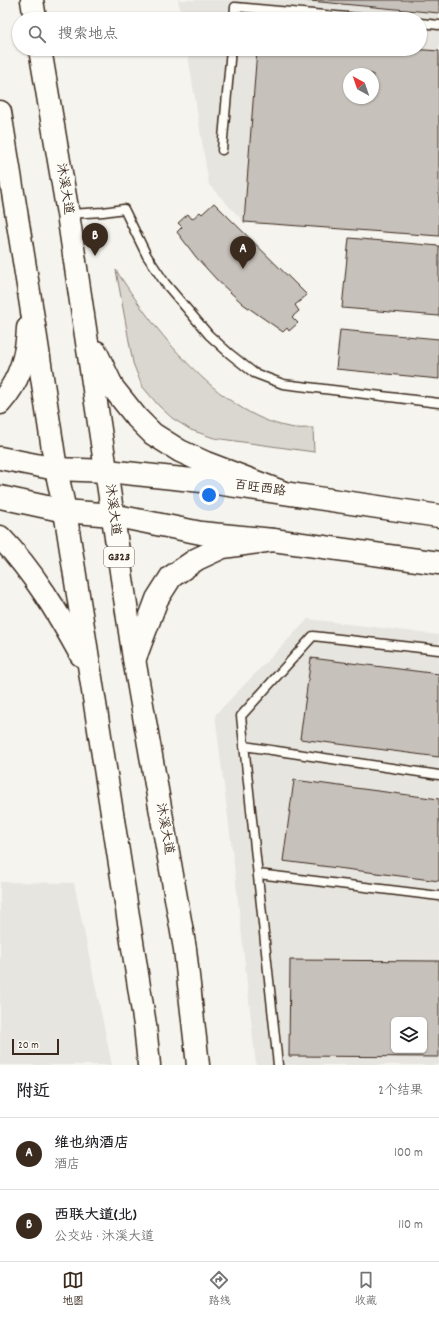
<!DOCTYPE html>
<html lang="zh">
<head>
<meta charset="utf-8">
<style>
	body { margin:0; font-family:Dekko,"LXGW WenKai TC",sans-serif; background:#f2f2f2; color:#202124 }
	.controls { position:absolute; right:12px; bottom:12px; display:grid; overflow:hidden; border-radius:6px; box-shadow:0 1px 3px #0004 }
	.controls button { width:36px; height:36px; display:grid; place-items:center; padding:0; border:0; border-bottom:1px solid #e0e0e0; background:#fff; color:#202124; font:20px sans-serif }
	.compass { position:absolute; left:343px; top:68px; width:36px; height:36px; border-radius:50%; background:#fff; box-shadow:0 1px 3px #0004; rotate:320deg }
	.scale { position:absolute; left:12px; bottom:10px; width:47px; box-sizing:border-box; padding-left:4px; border:2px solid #3b2a1e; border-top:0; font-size:11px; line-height:14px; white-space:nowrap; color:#3b2a1e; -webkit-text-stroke:3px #fdfcf7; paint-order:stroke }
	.you { position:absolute; left:209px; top:495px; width:14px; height:14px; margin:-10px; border:3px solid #fff; border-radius:50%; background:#1a73e8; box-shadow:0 0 0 6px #1a73e833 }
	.badge { display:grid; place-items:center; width:26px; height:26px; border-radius:50%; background:#3b2a1e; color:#fff; font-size:13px; font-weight:700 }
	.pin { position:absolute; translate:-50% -33px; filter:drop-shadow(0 1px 2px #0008) }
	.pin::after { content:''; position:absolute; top:21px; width:14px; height:12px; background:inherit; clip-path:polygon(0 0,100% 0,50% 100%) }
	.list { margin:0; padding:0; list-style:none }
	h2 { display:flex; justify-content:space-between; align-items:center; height:52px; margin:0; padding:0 16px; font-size:17px }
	h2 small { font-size:13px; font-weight:400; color:#757577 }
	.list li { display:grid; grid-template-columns:26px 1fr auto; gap:12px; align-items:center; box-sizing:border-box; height:72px; padding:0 16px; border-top:1px solid #e0e0e0 }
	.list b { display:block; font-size:15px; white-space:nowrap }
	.list p { margin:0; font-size:13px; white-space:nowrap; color:#757577 }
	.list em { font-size:13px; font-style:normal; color:#757577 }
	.icon { flex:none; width:22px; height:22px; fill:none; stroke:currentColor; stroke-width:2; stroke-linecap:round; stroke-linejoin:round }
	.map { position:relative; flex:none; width:439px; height:1065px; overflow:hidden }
	.search { position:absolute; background:#fff; box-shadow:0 1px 3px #0004; left:12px; right:12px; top:12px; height:44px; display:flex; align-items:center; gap:10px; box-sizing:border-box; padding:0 14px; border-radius:22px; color:#757577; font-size:15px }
	.sheet { height:196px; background:#fff }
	nav { display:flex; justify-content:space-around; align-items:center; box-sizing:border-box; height:56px; border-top:1px solid #e0e0e0; background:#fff; font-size:11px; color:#757577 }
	nav a { display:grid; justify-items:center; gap:2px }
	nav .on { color:#3b2a1e }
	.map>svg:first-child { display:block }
	.built { fill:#e7e5df; fill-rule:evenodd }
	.green { fill:#dad6d0; stroke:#8a8077 }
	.building { fill:#c7c1bb; stroke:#3b2a1e; fill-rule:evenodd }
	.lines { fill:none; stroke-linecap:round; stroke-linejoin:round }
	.lane-casing { stroke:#3b2a1e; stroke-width:11 }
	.primary-casing { stroke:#3b2a1e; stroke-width:25 }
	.highway-casing { stroke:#3b2a1e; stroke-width:25 }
	.lane { stroke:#fdfcf7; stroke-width:8 }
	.primary { stroke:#fdfcf7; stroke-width:22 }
	.highway { stroke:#fdfcf7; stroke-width:22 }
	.labels { text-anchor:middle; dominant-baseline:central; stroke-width:3; stroke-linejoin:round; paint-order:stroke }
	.shield { fill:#fdfcf7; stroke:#75695f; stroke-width:1 }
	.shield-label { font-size:12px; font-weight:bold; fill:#3b2a1e }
	.street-label { font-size:13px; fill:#3b2a1e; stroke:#fdfcf7 }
</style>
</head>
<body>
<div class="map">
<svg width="439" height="1065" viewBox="0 0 439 1065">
	<rect width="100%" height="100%" fill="#f5f4ee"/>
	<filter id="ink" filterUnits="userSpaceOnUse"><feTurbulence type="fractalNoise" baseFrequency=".025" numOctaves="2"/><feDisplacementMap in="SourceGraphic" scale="8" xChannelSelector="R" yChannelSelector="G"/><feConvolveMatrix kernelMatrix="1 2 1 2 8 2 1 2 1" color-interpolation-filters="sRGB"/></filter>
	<g filter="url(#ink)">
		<g class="built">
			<path d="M178,0H439V236L244,222L209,185L187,49H420V19H182ZM349,74H373V98H349Z"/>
			<path d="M308,619L439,635V1065H256L235,873L215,715ZM394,1020H424V1050H394Z"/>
			<path d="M0,882L74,883L112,1065H0Z"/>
		</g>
		<path class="green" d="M116,270C152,327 218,414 289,427C297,429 305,428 313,428L314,452L214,438L191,430L172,418L159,406L142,386L133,363Z"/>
		<g class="building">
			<path d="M299,0H439V13Z"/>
			<path d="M257,49H411L439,51V236L244,222ZM349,74H373V98H349Z"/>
			<path d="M214,203L307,295L295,305L299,311L292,317L298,323L289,331L287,328L283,332L243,304L217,280L196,257L177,232L182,227L178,223L188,214L192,219L200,212L202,214Z"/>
			<path d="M349,238L439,246V316L342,308Z"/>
			<path d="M340,330L439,339V379L336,369Z"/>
			<path d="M311,658L439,674V757L300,739Z"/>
			<path d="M294,780L439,799V881L283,861Z"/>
			<path d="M290,960L439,961V1057L289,1056ZM394,1020H424V1050H394Z"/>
		</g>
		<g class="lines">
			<defs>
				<g id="lane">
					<path d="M234,19L235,7L370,19"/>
					<path d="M420,23L439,25"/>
					<path d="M222,150L231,49"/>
					<path d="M69,214L103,212L124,209L147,256L165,283L209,335L230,354L254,373L283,384L439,403"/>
					<path d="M244,746L439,775"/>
					<path d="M258,874L439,896"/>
					<path d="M278,1065L241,716L313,636L439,650"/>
				</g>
				<g id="primary">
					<path d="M0,458L56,469L107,471L202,481L439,516"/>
					<path d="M0,497L65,511L112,515L201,533L273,540L439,563"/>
				</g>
				<g id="highway">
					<path d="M32,0L35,19"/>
					<path d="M40,49L68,214L134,659L185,949L198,1065"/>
					<path d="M0,112L29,292L56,469L65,511L145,1025L149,1065"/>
					<path d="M96,352L113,388L137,418L153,434L180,451L206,463L282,492"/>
					<path d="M0,403C19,382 27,356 28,328"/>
					<path d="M0,537C33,571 58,613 81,655"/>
					<path d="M135,658L157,599L171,577L197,559L223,547L273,540"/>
				</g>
			</defs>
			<use href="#lane" class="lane-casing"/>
			<use href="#primary" class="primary-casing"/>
			<use href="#highway" class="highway-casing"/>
			<use href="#lane" class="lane"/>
			<use href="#primary" class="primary"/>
			<use href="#highway" class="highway"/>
		</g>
	</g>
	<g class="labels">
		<rect class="shield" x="104" y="547" width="30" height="20" rx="3"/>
		<g class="shield-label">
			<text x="119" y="557">G323</text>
		</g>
		<g class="street-label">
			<text transform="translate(64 189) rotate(81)">沐溪大道</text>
			<text transform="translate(260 489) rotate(8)">百旺西路</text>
			<text transform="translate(112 510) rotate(83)">沐溪大道</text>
			<text transform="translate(164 829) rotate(80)">沐溪大道</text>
		</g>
	</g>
</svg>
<div class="controls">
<button><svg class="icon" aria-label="layers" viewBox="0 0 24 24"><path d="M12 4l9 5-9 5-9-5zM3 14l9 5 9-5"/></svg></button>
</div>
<svg class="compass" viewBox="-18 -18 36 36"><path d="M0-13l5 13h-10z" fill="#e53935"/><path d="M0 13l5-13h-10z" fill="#757577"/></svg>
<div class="scale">20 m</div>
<div class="you"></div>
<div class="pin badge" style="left:243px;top:269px">A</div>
<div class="pin badge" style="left:95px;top:256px">B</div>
<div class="search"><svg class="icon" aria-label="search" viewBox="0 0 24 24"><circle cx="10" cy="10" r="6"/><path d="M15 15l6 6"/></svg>搜索地点</div>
</div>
<section class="sheet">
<h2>附近<small>2个结果</small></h2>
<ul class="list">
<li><span class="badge">A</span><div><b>维也纳酒店</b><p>酒店</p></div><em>100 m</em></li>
<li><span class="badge">B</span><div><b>西联大道(北)</b><p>公交站 · 沐溪大道</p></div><em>110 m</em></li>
</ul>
</section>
<nav>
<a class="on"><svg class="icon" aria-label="map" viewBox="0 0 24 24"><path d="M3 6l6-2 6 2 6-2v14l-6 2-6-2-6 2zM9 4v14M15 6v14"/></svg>地图</a>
<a><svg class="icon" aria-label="directions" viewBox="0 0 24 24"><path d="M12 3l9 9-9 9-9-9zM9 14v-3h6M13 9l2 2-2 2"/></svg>路线</a>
<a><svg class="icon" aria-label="saved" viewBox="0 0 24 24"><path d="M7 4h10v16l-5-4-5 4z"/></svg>收藏</a>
</nav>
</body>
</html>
